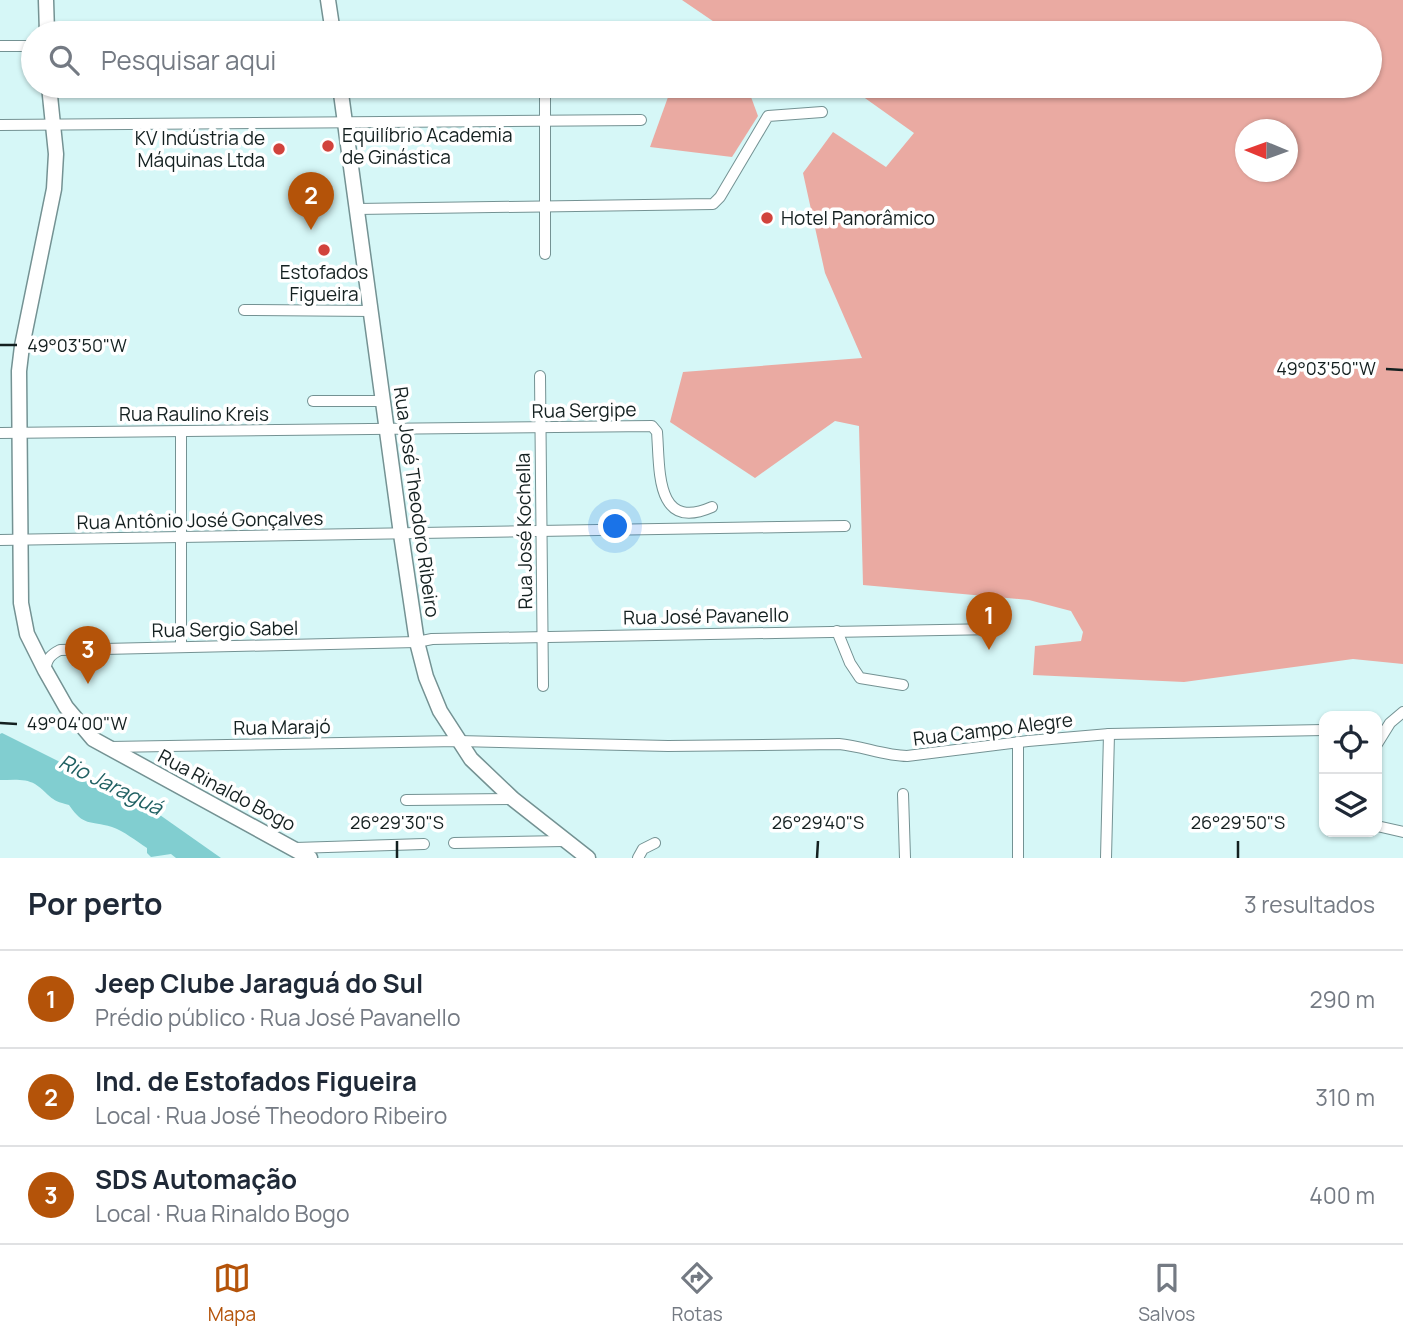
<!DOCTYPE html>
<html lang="pt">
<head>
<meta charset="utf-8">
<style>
	body { margin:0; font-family:Manrope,sans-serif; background:#f2f2f3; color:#1f2937 }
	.controls { position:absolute; right:21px; bottom:21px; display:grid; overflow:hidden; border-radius:14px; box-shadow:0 2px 5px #0004 }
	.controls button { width:63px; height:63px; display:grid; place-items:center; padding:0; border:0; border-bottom:2px solid #e0e1e3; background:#fff; color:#1f2937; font:35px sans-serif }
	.compass { position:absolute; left:1235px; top:119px; width:63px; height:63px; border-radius:50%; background:#fff; box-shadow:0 2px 5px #0004; rotate:271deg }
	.you { position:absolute; left:616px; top:527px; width:24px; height:24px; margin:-18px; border:5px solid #fff; border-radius:50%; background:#1a73e8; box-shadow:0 0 0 10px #1a73e833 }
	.badge { display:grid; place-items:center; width:46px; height:46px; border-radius:50%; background:#b45309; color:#fff; font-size:23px; font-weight:700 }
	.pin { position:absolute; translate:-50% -58px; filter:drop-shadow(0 2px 4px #0008) }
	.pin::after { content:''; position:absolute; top:37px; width:24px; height:21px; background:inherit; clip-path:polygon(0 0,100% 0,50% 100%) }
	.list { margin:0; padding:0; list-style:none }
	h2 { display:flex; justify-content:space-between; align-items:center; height:91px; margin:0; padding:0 28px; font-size:30px }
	h2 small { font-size:23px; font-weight:400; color:#747a83 }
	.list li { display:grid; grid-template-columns:46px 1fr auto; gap:21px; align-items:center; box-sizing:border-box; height:98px; padding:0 28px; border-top:2px solid #e0e1e3 }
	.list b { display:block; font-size:26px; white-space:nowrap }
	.list p { margin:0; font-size:23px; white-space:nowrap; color:#747a83 }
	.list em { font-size:23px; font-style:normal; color:#747a83 }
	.icon { flex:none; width:38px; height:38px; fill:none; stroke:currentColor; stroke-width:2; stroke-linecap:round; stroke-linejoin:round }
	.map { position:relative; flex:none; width:1403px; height:858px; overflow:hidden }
	.search { position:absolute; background:#fff; box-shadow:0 2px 5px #0004; left:21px; right:21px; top:21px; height:77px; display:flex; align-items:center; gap:18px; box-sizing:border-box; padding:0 24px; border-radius:38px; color:#747a83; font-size:26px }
	.sheet { height:385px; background:#fff }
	nav { display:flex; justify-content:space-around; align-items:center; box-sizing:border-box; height:98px; border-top:2px solid #e0e1e3; background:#fff; font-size:19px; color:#747a83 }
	nav a { display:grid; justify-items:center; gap:4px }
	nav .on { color:#b45309 }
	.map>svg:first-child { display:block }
	.forest { fill:#eaaaa2; fill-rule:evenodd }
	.water { fill:#81ced0 }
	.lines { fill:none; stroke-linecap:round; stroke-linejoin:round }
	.minor-casing { stroke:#749293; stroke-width:12 }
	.secondary-casing { stroke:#749293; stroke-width:17 }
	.minor { stroke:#fff; stroke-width:10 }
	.secondary { stroke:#fff; stroke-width:14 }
	.ticks { fill:none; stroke:#142020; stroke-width:2.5 }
	.poi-dot { fill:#d1433c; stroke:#fff; stroke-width:2.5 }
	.labels { text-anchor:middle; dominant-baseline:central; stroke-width:7; stroke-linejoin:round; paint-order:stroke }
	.poi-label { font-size:19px; fill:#142020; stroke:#fff; text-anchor:start }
	.street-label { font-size:19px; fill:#142020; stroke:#fff }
	.water-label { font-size:21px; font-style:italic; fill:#206062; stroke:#fff }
	.ticks-label { font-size:18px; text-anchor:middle; fill:#142020; stroke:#fff; stroke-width:7; stroke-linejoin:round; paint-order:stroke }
</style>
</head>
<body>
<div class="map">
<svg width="1403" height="858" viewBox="0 0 1403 858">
	<rect width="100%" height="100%" fill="#d6f7f7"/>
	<g class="forest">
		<path d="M682,0H1403V664L1353,659L1184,682L1033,675L1035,646L1081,641L1083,632L1071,611L1029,600L863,585L859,426L835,421L755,478L670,422L683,372L862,358L825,273L803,173L833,132L886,167L914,133L848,86H1370V33H806L802,27L780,33H726V30ZM1246,130H1288V172H1246Z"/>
		<path d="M672,86H747L758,116L732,157L650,147Z"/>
	</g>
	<path class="water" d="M2,733L58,761L89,782L140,801L221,858H176L171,854L151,857L147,853V848C136,841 124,831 112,827C89,820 84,827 69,805C48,800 51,795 35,784C25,778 11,780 0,780V734Z"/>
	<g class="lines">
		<defs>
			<g id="minor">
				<path d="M0,46H33"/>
				<path d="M0,125L641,120"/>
				<path d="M357,209L713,204L720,197L768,116L822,112"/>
				<path d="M545,254V86"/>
				<path d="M244,310L372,311"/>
				<path d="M540,376L543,686"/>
				<path d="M313,401H384"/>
				<path d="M0,433L652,426L657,432C660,470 655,532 712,507"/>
				<path d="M0,540L845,526"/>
				<path d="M837,631L850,663L860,678L903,685"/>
				<path d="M181,647V433"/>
				<path d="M45,670C47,659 50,655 60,650L417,642L432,639L996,629"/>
				<path d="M1377,744L1390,723L1403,712"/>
				<path d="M110,747L458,741L668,746L839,744C862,746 885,756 907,756L1028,741L1109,734L1324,730"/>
				<path d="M903,794L905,858"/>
				<path d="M406,800L513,799"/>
				<path d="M1377,826L1403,832"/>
				<path d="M454,843L564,841"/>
				<path d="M295,848L424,844"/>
				<path d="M638,858L643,849L655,843"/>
				<path d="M1018,858V742"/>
				<path d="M1106,858L1109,734"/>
			</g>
			<g id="secondary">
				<path d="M46,0L47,33"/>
				<path d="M328,0L333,33"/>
				<path d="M49,86L56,154L54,189L22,346L19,371L21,603L27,634L45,670L66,707L93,739L310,858"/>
				<path d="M340,86L401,534L417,642L426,677L440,711L471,759L513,799L588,858"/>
			</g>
		</defs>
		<use href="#minor" class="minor-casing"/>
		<use href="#secondary" class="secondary-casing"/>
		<use href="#minor" class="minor"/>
		<use href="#secondary" class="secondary"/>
	</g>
	<path class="ticks" d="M0,345H17M1386,369L1403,370M0,723L17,724M397,858V841M817,858L818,841M1238,858V841"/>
	<g class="poi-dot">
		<circle cx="328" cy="146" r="7"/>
		<circle cx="279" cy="149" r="7"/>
		<circle cx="767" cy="218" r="7"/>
		<circle cx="324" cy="250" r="7"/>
	</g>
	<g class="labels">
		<g class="poi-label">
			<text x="342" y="135">Equilíbrio Academia<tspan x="342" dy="22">de Ginástica</tspan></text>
			<text x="265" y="138" text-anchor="end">KV Indústria de<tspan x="265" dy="22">Máquinas Ltda</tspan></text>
			<text x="781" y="218">Hotel Panorâmico</text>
			<text x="324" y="272" text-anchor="middle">Estofados<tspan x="324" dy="22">Figueira</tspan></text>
		</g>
		<g class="street-label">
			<text transform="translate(584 410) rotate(-1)">Rua Sergipe</text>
			<text x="194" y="414">Rua Raulino Kreis</text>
			<text transform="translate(417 502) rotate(82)">Rua José Theodoro Ribeiro</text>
			<text transform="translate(200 520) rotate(-1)">Rua Antônio José Gonçalves</text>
			<text transform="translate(524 531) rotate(-91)">Rua José Kochella</text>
			<text transform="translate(706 616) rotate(-1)">Rua José Pavanello</text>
			<text transform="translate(225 629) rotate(-1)">Rua Sergio Sabel</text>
			<text transform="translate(282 727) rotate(-1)">Rua Marajó</text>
			<text transform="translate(993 729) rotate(-7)">Rua Campo Alegre</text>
			<text transform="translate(227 790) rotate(28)">Rua Rinaldo Bogo</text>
		</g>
		<g class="water-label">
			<text transform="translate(111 784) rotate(26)">Rio Jaraguá</text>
		</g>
	</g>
	<g class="ticks-label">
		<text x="77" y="352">49°03'50"W</text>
		<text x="1326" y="375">49°03'50"W</text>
		<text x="77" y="730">49°04'00"W</text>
		<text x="397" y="829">26°29'30"S</text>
		<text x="818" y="829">26°29'40"S</text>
		<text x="1238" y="829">26°29'50"S</text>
	</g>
</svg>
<div class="controls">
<button><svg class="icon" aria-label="locate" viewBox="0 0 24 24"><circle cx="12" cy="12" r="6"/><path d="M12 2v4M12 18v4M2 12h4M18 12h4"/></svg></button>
<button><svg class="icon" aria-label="layers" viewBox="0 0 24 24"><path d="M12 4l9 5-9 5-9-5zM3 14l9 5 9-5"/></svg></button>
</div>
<svg class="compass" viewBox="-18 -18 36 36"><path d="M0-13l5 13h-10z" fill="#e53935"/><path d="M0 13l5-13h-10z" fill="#747a83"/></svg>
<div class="you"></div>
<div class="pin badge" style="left:989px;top:650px">1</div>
<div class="pin badge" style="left:311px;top:230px">2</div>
<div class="pin badge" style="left:88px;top:684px">3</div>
<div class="search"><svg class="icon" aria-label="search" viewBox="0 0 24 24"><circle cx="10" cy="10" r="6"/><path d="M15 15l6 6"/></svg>Pesquisar aqui</div>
</div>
<section class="sheet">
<h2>Por perto<small>3 resultados</small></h2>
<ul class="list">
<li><span class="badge">1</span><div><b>Jeep Clube Jaraguá do Sul</b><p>Prédio público · Rua José Pavanello</p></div><em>290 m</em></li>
<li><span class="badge">2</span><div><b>Ind. de Estofados Figueira</b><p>Local · Rua José Theodoro Ribeiro</p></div><em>310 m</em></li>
<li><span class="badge">3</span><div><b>SDS Automação</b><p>Local · Rua Rinaldo Bogo</p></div><em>400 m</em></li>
</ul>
</section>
<nav>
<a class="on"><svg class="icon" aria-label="map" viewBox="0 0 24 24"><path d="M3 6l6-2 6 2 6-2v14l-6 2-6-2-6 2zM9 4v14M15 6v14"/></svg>Mapa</a>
<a><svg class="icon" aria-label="directions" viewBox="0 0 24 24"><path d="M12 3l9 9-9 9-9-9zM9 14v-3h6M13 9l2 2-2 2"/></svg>Rotas</a>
<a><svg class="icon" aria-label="saved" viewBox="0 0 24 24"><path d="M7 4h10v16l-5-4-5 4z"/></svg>Salvos</a>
</nav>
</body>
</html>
